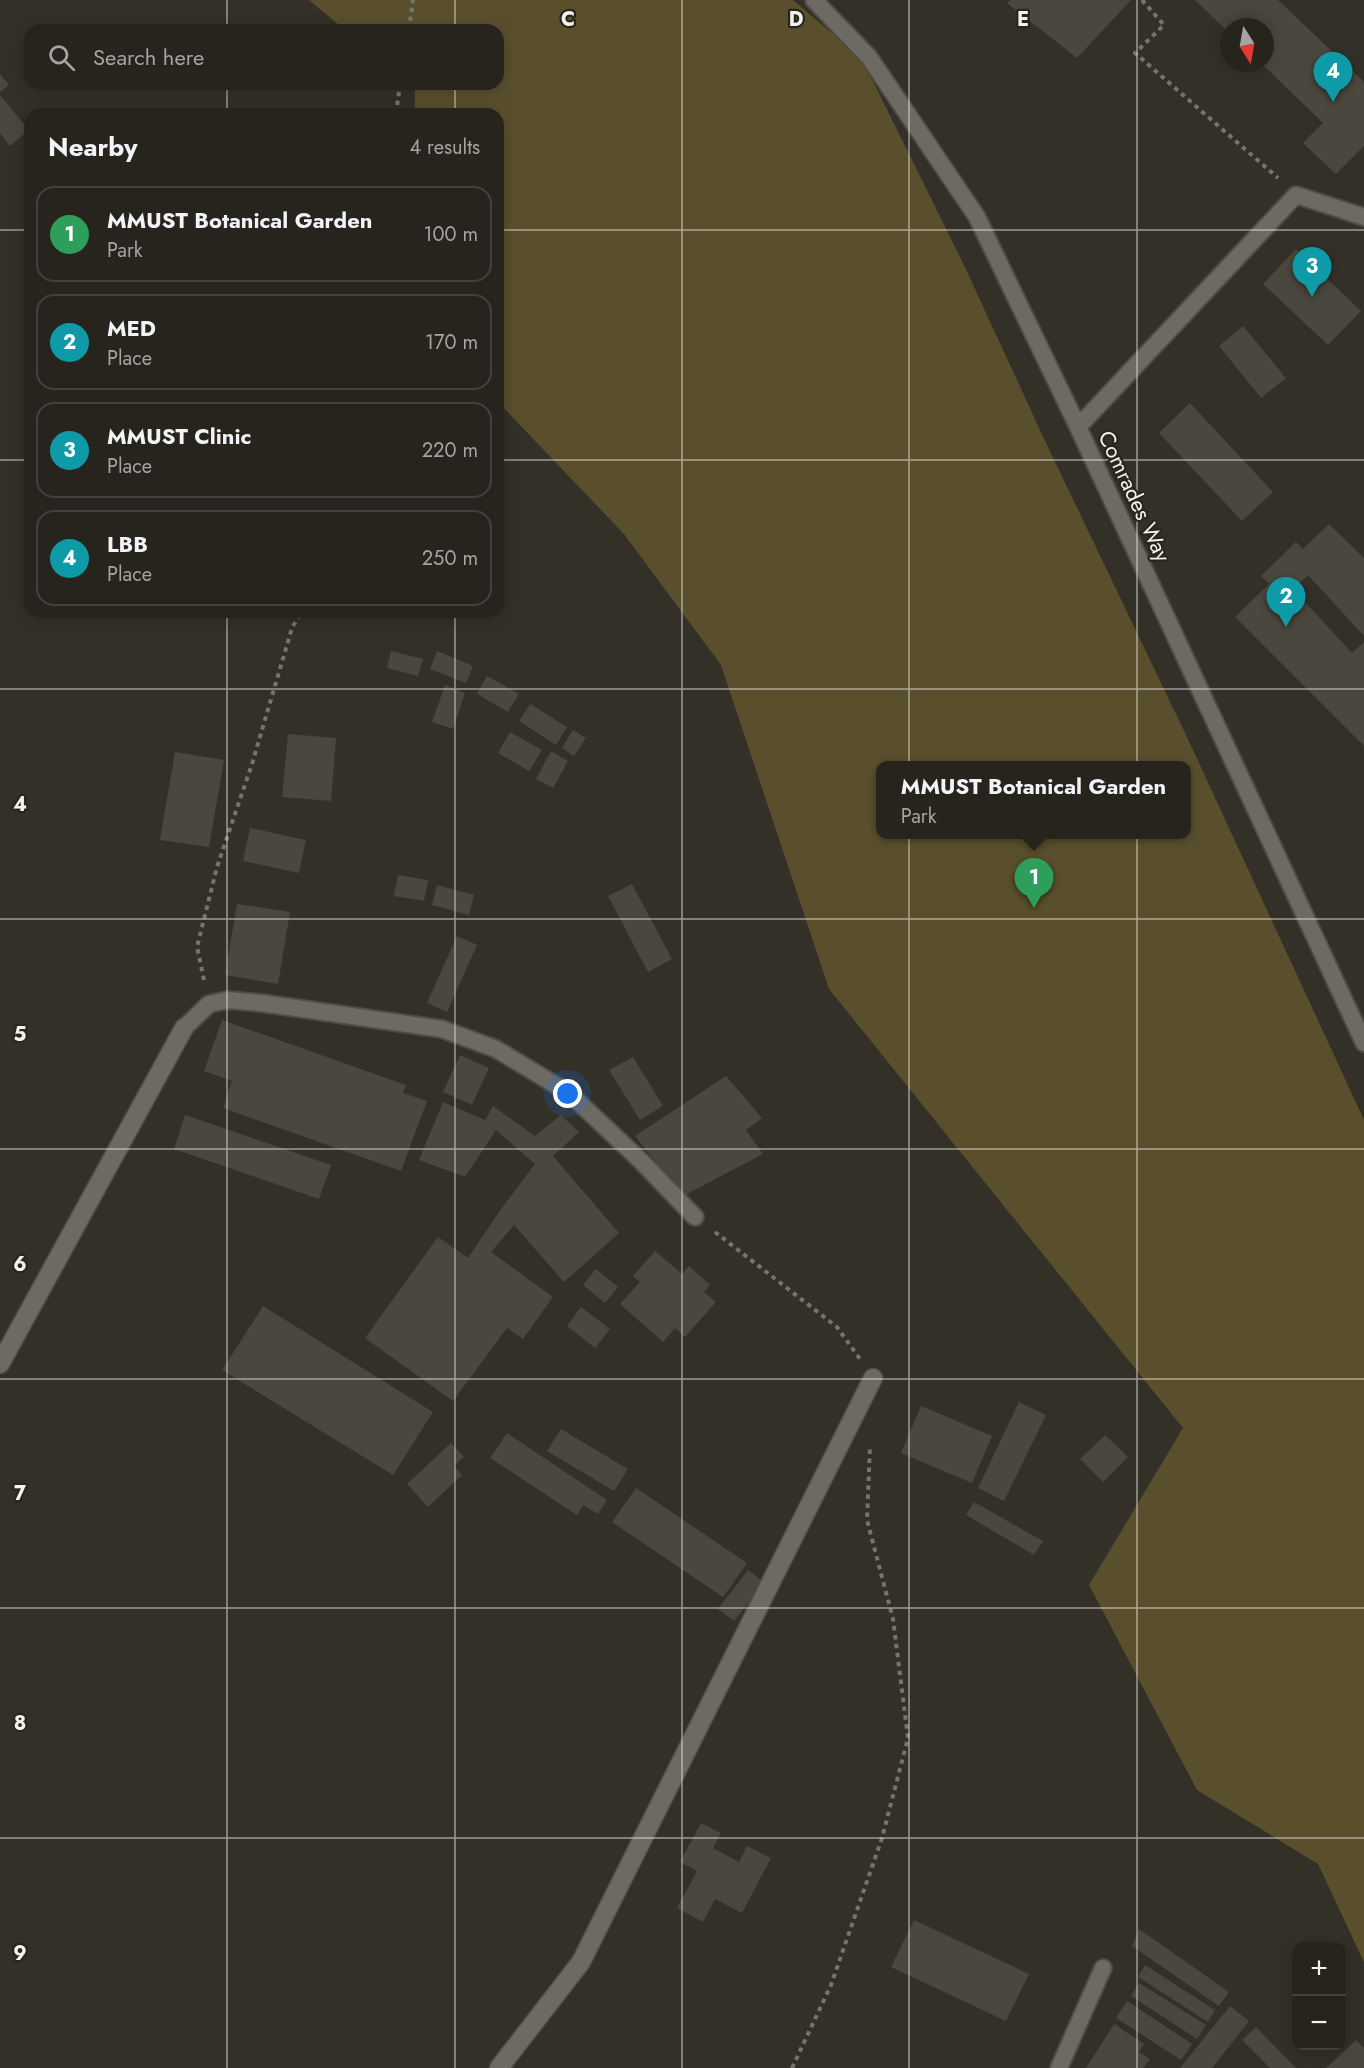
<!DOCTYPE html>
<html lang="en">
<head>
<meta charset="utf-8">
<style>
	body { margin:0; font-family:Jost,sans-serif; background:#32302a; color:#f1f3f6 }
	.controls { position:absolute; right:18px; bottom:18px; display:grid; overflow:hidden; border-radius:12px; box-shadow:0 3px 15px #0003 }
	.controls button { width:54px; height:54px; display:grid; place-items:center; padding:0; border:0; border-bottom:2px solid #42413b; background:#26241d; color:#f1f3f6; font:30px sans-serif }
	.compass { position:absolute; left:1220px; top:18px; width:54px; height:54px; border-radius:50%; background:#26241d; box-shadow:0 3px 15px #0003; rotate:169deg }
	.you { position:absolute; left:568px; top:1094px; width:21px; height:21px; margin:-15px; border:4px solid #fff; border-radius:50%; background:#1a73e8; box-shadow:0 0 0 9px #1a73e833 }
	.badge { display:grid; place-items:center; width:39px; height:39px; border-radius:50%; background:#66c4ef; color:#fff; font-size:20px; font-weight:700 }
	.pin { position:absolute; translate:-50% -50px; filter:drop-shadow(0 2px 3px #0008) }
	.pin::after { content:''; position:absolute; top:32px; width:21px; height:18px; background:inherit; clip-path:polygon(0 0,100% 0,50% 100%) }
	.popup { position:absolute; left:876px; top:761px; width:315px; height:78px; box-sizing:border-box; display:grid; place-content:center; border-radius:12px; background:#26241d; filter:drop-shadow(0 2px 4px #0005); font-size:20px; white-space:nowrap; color:#a4a4a4 }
	.popup b { font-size:22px; color:#f1f3f6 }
	.popup::after { content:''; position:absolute; left:50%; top:100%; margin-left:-12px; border:12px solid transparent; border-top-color:#26241d }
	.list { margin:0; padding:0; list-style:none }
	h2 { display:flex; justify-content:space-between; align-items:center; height:78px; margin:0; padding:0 24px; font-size:26px }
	h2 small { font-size:20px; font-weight:400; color:#a4a4a4 }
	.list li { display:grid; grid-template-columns:39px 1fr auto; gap:18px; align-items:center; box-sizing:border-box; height:96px; margin:0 12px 12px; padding:0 12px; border:2px solid #42413b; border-radius:18px }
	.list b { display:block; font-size:22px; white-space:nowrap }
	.list p { margin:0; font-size:20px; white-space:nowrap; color:#a4a4a4 }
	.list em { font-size:20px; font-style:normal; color:#a4a4a4 }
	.icon { flex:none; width:33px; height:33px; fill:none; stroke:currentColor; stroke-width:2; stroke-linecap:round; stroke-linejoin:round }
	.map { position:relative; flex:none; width:1364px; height:2068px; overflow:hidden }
	.search { position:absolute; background:#26241d; box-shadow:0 3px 15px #0003; left:24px; top:24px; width:480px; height:66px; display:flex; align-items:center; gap:15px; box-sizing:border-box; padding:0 21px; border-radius:18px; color:#a4a4a4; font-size:22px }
	.panel { position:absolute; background:#26241d; box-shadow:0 3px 15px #0003; left:24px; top:108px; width:480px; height:510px; border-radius:18px }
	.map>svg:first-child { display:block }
	.green { fill:#5a4f2d; fill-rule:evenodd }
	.building { fill:#4a473e }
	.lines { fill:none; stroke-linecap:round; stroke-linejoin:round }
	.lane-casing { stroke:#4e4c45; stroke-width:20 }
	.street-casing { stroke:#4e4c45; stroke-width:21 }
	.path { stroke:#77746c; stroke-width:4; stroke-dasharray:4.5 4.5; stroke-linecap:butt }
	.lane { stroke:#6e6a61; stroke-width:16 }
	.street { stroke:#6e6a61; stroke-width:18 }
	.grid { fill:none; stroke:#f4f2ec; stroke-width:1.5; stroke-opacity:0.55 }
	.labels { text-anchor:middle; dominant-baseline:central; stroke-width:4.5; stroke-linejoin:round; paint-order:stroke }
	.street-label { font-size:22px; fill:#f4f2ec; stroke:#29261d }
	.grid-label { font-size:20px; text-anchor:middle; font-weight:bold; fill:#f4f2ec; stroke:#29261d; stroke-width:4.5; stroke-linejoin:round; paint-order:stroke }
</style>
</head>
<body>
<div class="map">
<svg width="1364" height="2068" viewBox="0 0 1364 2068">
	<rect width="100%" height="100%" fill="#333027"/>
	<path class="green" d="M309,0H793L862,59L962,261L1046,443L1186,735L1364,1120V1962L1318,1864L1197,1790L1089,1585L1183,1428L829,989L721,665L624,534L498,402V114H415V88L410,84H498V30H345ZM881,766H1187V834H881Z"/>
	<g class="building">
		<path d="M1010,0H1131L1077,58L1007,3Z"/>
		<path d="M1195,0H1278L1364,82V146L1336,174L1303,143L1323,123L1261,63H1265V27H1229V33Z"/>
		<path d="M0,74L9,85L0,92Z"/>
		<path d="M0,95L29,130L10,146L0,133Z"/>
		<path d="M1296,249L1361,311L1328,345L1263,284Z"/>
		<path d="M1243,326L1286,378L1261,398L1219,346Z"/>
		<path d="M1190,403L1273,492L1242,521L1159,433Z"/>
		<path d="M1329,524L1364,558V636L1308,575L1293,589L1352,653L1364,642V746L1235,617L1269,584L1261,576L1296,542L1303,549Z"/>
		<path d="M391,651L423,659L418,676L387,668Z"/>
		<path d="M437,651L473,666L466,683L430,669Z"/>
		<path d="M487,676L519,694L508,712L477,694Z"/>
		<path d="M445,685L465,693L453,729L432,722Z"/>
		<path d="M530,704L567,727L556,745L519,721Z"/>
		<path d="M573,730L586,738L574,756L562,748Z"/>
		<path d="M510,732L542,750L529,771L498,753Z"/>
		<path d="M288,734L336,738L331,801L282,797Z"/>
		<path d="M551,751L568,761L553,788L536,779Z"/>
		<path d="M175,752L224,760L209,847L160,840Z"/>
		<path d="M250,828L306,840L299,873L243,861Z"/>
		<path d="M398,875L428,880L424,901L394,896Z"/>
		<path d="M632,884L672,959L648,972L608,896Z"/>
		<path d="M437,885L474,895L469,915L432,905Z"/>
		<path d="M237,904L290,912L278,984L225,975Z"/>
		<path d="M457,936L477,945L447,1012L427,1003Z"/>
		<path d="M222,1020L406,1085L403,1093L427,1101L401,1171L223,1108L232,1081L204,1071Z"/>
		<path d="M460,1055L489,1068L472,1105L443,1092Z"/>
		<path d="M633,1057L663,1106L640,1120L609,1070Z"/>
		<path d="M726,1076L762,1118L746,1130L763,1154L683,1196L635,1136Z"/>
		<path d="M443,1102L485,1120L493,1106L535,1136L561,1115L579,1132L553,1156L619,1233L564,1282L514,1225L491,1252L553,1297L523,1339L507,1328L453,1401L365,1338L438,1237L468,1258L501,1209L535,1164L496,1130L465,1177L419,1160Z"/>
		<path d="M185,1115L331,1165L319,1199L174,1149Z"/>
		<path d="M655,1251L682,1274L689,1266L710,1285L704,1292L716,1302L685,1337L675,1328L663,1342L620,1304L640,1282L633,1276Z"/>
		<path d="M596,1269L618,1287L605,1303L583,1285Z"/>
		<path d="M263,1306L433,1412L393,1475L222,1370Z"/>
		<path d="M581,1307L610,1329L595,1348L567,1326Z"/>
		<path d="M1019,1402L1046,1415L1004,1501L978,1488Z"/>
		<path d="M921,1406L992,1436L972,1483L901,1453Z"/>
		<path d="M561,1429L628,1469L614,1491L547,1451Z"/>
		<path d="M507,1433L607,1500L598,1514L583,1505L577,1515L490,1458Z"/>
		<path d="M1105,1435L1128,1457L1103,1482L1080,1459Z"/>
		<path d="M451,1443L464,1457L454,1466L462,1475L428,1507L407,1484Z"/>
		<path d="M636,1488L747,1563L723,1597L612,1522Z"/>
		<path d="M974,1502L1043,1541L1034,1555L966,1515Z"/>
		<path d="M748,1570L765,1583L734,1621L718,1609Z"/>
		<path d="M701,1823L721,1833L713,1848L739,1862L747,1846L771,1858L742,1913L715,1899L703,1922L677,1908L697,1871L680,1862Z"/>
		<path d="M914,1920L1029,1974L1006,2021L891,1967Z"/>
		<path d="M1139,1929L1229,1992L1219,2006L1132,1946Z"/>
		<path d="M1145,1965L1215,2010L1208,2022L1138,1977Z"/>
		<path d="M1139,1983L1206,2025L1197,2039L1131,1996Z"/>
		<path d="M1127,2001L1192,2044L1181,2060L1116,2018Z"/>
		<path d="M1230,2006L1249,2021L1212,2068H1180Z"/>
		<path d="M1114,2024L1144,2044L1139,2052L1150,2059L1143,2068H1086Z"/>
		<path d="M1256,2027L1296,2068H1270L1242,2040Z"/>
		<path d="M1356,2040L1364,2048V2068H1326Z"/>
	</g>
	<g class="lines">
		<defs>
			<g id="lane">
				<path d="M814,0L869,57L977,217L1078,427L1364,1043"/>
				<path d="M1078,427L1296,195L1364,217"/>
				<path d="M184,1028L209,1004L228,1000L261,1003L442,1029L496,1049L569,1093L642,1162L695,1217"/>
				<path d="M1059,2068L1103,1968"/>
			</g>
			<g id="street">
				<path d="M0,1364L184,1028"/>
				<path d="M499,2068L581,1962L873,1378"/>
			</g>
		</defs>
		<use href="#lane" class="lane-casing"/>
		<use href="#street" class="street-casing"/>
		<g class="path">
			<path d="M1142,0L1164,25L1135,53L1278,178"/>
			<path d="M409,30L413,0"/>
			<path d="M396,114L400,84"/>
			<path d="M204,980L197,947L217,867L252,764L292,628L301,612"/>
			<path d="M715,1232L837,1327L860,1359"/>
			<path d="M792,2068L831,1985L882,1838L908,1738L893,1619L867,1520L870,1446"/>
		</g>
		<use href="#lane" class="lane"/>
		<use href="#street" class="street"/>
	</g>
	<path class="grid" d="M227,0V30M455,0V30M682,0V2068M909,0V2068M1137,0V2068M227,84V114M455,84V114M0,230H30M498,230H1364M0,460H30M498,460H1364M227,612V2068M455,612V2068M0,689H1364M0,919H1364M0,1149H1364M0,1379H1364M0,1608H1364M0,1838H1364"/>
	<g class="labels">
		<g class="street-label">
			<text transform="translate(1135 496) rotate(65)">Comrades Way</text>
		</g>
	</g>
	<g class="grid-label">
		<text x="568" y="26">C</text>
		<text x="796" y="26">D</text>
		<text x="1023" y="26">E</text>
		<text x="20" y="811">4</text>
		<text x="20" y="1041">5</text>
		<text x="20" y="1271">6</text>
		<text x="20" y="1500">7</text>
		<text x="20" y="1730">8</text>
		<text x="20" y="1960">9</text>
	</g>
</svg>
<div class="controls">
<button>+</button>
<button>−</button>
</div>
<svg class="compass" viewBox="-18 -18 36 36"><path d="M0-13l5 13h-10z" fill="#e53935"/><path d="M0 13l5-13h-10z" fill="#a4a4a4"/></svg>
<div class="you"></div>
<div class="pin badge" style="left:1034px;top:908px;background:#2e9e5b">1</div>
<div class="popup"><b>MMUST Botanical Garden</b>Park</div>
<div class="pin badge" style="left:1286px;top:627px;background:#0f9aa8">2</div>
<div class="pin badge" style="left:1312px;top:297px;background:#0f9aa8">3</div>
<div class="pin badge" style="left:1333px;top:102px;background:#0f9aa8">4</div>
<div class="search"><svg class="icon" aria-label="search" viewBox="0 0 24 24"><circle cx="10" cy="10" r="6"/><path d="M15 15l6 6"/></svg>Search here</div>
<section class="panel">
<h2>Nearby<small>4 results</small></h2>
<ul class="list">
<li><span class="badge" style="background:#2e9e5b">1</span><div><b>MMUST Botanical Garden</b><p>Park</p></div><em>100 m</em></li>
<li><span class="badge" style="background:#0f9aa8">2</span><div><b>MED</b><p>Place</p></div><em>170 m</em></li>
<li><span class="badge" style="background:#0f9aa8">3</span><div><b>MMUST Clinic</b><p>Place</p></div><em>220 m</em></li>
<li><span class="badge" style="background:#0f9aa8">4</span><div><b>LBB</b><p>Place</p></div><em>250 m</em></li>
</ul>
</section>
</div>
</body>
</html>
